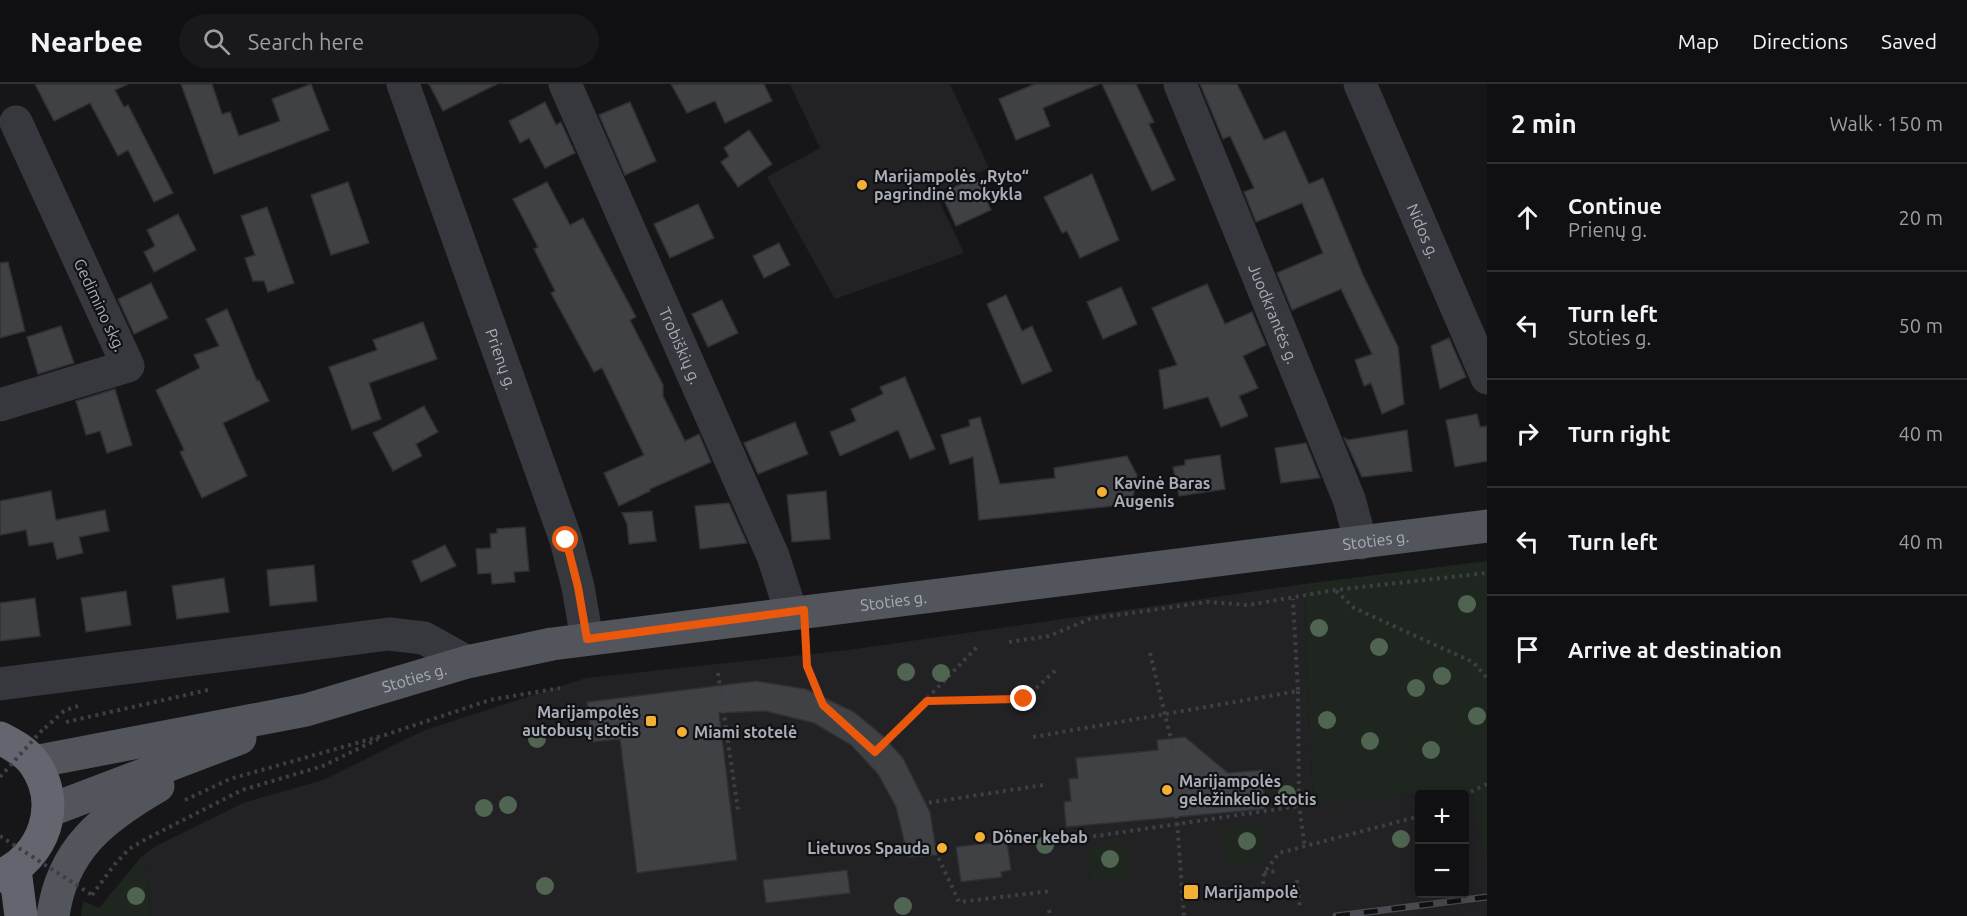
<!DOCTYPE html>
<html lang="en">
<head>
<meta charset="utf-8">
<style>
	body { margin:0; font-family:Ubuntu,sans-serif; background:#19191b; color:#f1f3f6 }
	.controls { position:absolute; right:18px; bottom:18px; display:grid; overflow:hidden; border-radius:6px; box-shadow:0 3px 15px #0003 }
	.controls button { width:54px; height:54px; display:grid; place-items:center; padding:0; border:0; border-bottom:2px solid #303032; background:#101012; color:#f1f3f6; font:30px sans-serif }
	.stop { position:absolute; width:18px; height:18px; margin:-14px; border:4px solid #ea580c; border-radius:50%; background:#fff }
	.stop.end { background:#ea580c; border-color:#fff; box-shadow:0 2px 6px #0008 }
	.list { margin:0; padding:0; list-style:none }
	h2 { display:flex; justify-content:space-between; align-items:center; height:78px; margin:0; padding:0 24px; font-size:26px }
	h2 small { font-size:20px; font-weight:400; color:#9c9d9f }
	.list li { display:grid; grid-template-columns:39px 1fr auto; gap:18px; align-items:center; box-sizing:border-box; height:108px; padding:0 24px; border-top:2px solid #303032 }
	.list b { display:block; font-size:22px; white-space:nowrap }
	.list p { margin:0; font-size:20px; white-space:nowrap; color:#9c9d9f }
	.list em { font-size:20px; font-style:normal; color:#9c9d9f }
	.icon { flex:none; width:33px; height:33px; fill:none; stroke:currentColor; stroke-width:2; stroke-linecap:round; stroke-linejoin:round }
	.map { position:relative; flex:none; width:1487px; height:832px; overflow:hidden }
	header { display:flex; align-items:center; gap:36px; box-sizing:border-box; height:84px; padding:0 30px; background:#101012; border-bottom:2px solid #303032 }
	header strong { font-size:28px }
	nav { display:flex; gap:33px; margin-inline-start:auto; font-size:21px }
	.search { width:420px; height:54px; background:#19191b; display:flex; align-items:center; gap:15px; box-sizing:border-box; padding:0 21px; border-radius:33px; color:#9c9d9f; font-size:22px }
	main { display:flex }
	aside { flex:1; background:#101012 }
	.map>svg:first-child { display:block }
	.built { fill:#222225; fill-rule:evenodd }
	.green { fill:#1e261f }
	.building { fill:#404145; stroke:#303034; stroke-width:1.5 }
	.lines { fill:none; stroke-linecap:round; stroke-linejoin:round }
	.path { stroke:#3d3f44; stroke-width:4; stroke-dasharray:3 4.5; stroke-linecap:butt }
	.minor { stroke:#37383d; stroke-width:33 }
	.major { stroke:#53555c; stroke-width:33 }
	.highway { stroke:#63666e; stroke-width:33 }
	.rail-casing { stroke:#4a4c52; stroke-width:7 }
	.rail { stroke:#111113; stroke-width:4.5; stroke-dasharray:14; stroke-linecap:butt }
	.path-bridge { stroke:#3d3f44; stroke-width:4; stroke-dasharray:3 4.5; stroke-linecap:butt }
	.tree { fill:#506452 }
	.route { stroke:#ea580c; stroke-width:8 }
	.poi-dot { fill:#f2b134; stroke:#111113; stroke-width:2 }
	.labels { text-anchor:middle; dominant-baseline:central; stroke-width:4.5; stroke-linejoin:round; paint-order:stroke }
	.poi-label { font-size:16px; font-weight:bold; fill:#a8adb8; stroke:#111113; text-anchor:start }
	.street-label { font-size:16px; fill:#a8adb8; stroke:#111113 }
</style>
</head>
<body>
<header>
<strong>Nearbee</strong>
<div class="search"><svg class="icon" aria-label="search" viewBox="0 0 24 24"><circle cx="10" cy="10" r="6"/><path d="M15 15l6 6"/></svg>Search here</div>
<nav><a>Map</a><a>Directions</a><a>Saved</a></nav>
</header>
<main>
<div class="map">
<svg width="1487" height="832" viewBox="0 0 1487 832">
	<rect width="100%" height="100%" fill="#161618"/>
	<g class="built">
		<path d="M790,0H950L989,84L935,109L964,169L835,215L767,93L820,64Z"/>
		<path d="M1304,500L1313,721L1471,703L1485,779H1487V832H151L143,771L158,761L243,719L323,696L425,646L586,594L848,566ZM1420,710H1464V810H1420Z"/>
	</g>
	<g class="green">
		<path d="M1487,477V779L1485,780L1471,704L1313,721L1304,500Z"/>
		<path d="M1262,738L1268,777L1227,783L1221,745Z"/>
		<path d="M1128,758L1133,792L1092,799L1087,765Z"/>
		<path d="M143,771L151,832H81L83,817L99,824Z"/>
	</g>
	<g class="building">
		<path d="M35,0H128L115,6L124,23L128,21L173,109L154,118L128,66L118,72L90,19L54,37Z"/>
		<path d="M181,0H212L222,30L230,28L239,52L280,37L272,15L311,0L329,46L214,90Z"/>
		<path d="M429,0H497L443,27Z"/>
		<path d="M671,0H764L772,17L725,39L715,17L687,29Z"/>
		<path d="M1035,0H1099L1043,24L1050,42L1016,56L999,15Z"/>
		<path d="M1102,0H1136L1154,38L1149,40L1175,96L1152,107Z"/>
		<path d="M1200,0H1237L1264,56L1285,47L1309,100L1323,94L1363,191L1398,263L1404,320L1382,330L1371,299L1364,302L1355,276L1372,270L1341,205L1292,226L1277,189L1323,169L1302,119L1256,138L1244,108L1254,104L1230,52L1223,55Z"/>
		<path d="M545,18L556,41L561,38L575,69L545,84L529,54L520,59L509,37Z"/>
		<path d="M630,18L656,77L625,91L599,31Z"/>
		<path d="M749,46L772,80L738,103L721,78L729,72L724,64Z"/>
		<path d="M1092,90L1119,156L1080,174L1067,147L1062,149L1044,113Z"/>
		<path d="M976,93L991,126L956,142L941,109Z"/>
		<path d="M348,98L369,159L331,171L311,111Z"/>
		<path d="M547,98L570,141L583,134L636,233L630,236L663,301V312L685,357L699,350L711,378L650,405V407L619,422L604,389L644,371L602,284L594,288L551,209L555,207L534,165L538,163L513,115Z"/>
		<path d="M698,120L714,154L670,174L654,140Z"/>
		<path d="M267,123L294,199L268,208L264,197H253L245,174L255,171L241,132Z"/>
		<path d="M178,130L196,166L154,188L144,168L155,162L147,146Z"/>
		<path d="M779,159L790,181L764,194L753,172Z"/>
		<path d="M8,178L25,247L0,254V179Z"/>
		<path d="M151,199L168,234L134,250L118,215Z"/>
		<path d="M1207,200L1225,240L1252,228L1266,261L1243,272L1258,304L1239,312L1248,332L1221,343L1208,313L1164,325L1159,286L1177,281L1152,224Z"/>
		<path d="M1121,203L1137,240L1103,255L1087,218Z"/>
		<path d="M1006,211L1022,247L1032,242L1052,287L1022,300L987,220Z"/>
		<path d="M722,216L738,249L708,263L692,230Z"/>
		<path d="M227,225L257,297L259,296L269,317L223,339L247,392L202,414L180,368L184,366L156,306L200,284L194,271L219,262L206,235Z"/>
		<path d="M423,238L437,275L369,299L381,335L352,346L329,283L377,266L373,256Z"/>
		<path d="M61,242L74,279L38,290L27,253Z"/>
		<path d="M1449,254L1466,293L1440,305L1431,262Z"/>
		<path d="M905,293L935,365L910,375L898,346L840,372L830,348L856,337L851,325L883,310L880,303Z"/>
		<path d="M115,305L132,361L107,369L100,347L86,351L76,317Z"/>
		<path d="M424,322L438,348L416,360L422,372L393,387L373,349Z"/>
		<path d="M1477,330L1480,343L1487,342V377L1455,383L1446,336Z"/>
		<path d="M980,333L1000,400L1055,394L1054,384L1127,372L1137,391L1132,420L979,436L973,373L950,380L941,351L970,342L969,336Z"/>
		<path d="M795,338L808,370L758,390L744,359Z"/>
		<path d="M1407,346L1412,387L1362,393L1344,354L1348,356Z"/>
		<path d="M1306,359L1320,394L1281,399L1275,364Z"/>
		<path d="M1220,371L1225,405L1179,412L1173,383L1185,381V376Z"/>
		<path d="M51,407L56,436L105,426L109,447L79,453L83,469L57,475L53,458L29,462L26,446L0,451V417Z"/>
		<path d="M826,407L830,455L792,458L787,411Z"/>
		<path d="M729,419L747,459L700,465L695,422Z"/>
		<path d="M652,427L656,457L629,460L627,440L622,429Z"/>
		<path d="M525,443L529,487L514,488L515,498L492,500L491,489L478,490L476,465L491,464L490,450L497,449V445Z"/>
		<path d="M445,461L456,482L421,498L412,477Z"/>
		<path d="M314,481L317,517L270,522L267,486Z"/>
		<path d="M224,494L229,528L177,535L172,502Z"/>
		<path d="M126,507L131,541L86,548L81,514Z"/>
		<path d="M35,514L40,552L0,557V519Z"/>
		<path d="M756,597L806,605L854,628L883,652L903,674L930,728L937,771L908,773L896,723L878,690L851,661L814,639L765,627L719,629L737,776L637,789L620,655L592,658L587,618Z"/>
		<path d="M1185,653L1228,689L1262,686L1265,725L1066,743L1064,718L1071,717L1069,695L1078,694L1076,674L1158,666L1157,656Z"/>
		<path d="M1007,757L1011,786L1001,788L1002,793L961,798L956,763Z"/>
		<path d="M847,786L850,809L766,819L763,796Z"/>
	</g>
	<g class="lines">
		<g class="path">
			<path d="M1336,507L1354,524L1473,578L1487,594"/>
			<path d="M806,557L807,582L823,621L891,681L908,708L959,818L1051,807"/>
			<path d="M1009,558L1049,552L1090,535L1207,518L1248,521L1335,506L1487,489"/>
			<path d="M1150,569L1171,655L1184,832"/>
			<path d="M718,589L738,726"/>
			<path d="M1298,607L1299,722L1305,764"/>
			<path d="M928,617L1024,615L1056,586"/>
			<path d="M66,638L208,606"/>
			<path d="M45,644L64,627L78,622"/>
			<path d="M1033,653L1298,607L1293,515"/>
			<path d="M875,668L977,563"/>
			<path d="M1464,711L1487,700"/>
			<path d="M185,716L230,695L385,651L490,616L560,604"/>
			<path d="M914,721L1043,701"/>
			<path d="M1056,758L1299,722"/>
			<path d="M1264,789L1276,787"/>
			<path d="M1297,796L1300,824"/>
			<path d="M1263,800L1264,789L1279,769L1420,732"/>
			<path d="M92,811L115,780L129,765L146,755L242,706L323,682L378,655"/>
			<path d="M1049,826L1050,832"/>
		</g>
		<g class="minor">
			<path id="s1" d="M403,0L566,456L578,503L587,555"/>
			<path id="s2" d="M565,0L773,472L791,528"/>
			<path id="s3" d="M1180,0L1349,415L1361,459"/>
			<path id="s4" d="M1360,0L1487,294"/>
			<path d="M0,321L128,282L16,38"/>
			<path d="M0,600L389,550L424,554L467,578"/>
		</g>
		<g class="major">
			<path id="s5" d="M34,678L306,626L467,578L552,560L1487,442"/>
			<path d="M48,727L240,654"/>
			<path d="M53,832C62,765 103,734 158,702"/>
		</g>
		<g class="highway">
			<path d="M0,654C12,660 25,667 34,679C63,720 44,773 0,792"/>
			<path d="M15,786L21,832"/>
		</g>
		<defs>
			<path id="rail" d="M1336,832L1487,813"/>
		</defs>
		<use href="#rail" class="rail-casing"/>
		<use href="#rail" class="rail"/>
		<g class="path-bridge">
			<path d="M0,693L44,644"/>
			<path d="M0,752L92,811"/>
		</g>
	</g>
	<g class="tree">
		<circle cx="1467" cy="520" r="9"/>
		<circle cx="1319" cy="544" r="9"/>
		<circle cx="1379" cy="563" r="9"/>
		<circle cx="906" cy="588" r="9"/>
		<circle cx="941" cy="589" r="9"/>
		<circle cx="1442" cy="592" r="9"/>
		<circle cx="1416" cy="604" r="9"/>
		<circle cx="1477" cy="632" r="9"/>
		<circle cx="1327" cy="636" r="9"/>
		<circle cx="537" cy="655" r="9"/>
		<circle cx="1370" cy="657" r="9"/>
		<circle cx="1431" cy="666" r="9"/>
		<circle cx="1287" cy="710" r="9"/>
		<circle cx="508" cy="721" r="9"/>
		<circle cx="484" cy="724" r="9"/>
		<circle cx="1401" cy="755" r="9"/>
		<circle cx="1247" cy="757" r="9"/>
		<circle cx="1045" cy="761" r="9"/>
		<circle cx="1110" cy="775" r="9"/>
		<circle cx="545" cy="802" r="9"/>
		<circle cx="136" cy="812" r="9"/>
		<circle cx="903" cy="822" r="9"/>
	</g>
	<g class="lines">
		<path class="route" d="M566,456L578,503L587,555L804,526L807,582L823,621L875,668L927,617L1024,615"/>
	</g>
	<g class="poi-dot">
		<circle cx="862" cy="101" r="6"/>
		<circle cx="1102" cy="408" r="6"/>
		<rect x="645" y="631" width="12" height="12" rx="3"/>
		<circle cx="682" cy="648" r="6"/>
		<circle cx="1167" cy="706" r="6"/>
		<circle cx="980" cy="753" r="6"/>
		<circle cx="942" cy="764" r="6"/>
		<rect x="1183" y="800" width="16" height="16" rx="3"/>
	</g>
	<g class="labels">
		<g class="poi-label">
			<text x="874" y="92">Marijampolės „Ryto“<tspan x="874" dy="18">pagrindinė mokykla</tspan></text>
			<text x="1114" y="399">Kavinė Baras<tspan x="1114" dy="18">Augenis</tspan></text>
			<text x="639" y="628" text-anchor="end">Marijampolės<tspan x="639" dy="18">autobusų stotis</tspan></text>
			<text x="694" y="648">Miami stotelė</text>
			<text x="1179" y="697">Marijampolės<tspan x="1179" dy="18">geležinkelio stotis</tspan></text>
			<text x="992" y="753">Döner kebab</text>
			<text x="930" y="764" text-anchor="end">Lietuvos Spauda</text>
			<text x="1204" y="808">Marijampolė</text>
		</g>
		<g class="street-label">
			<text stroke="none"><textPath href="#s4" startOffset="160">Nidos g.</textPath></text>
			<text transform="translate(100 221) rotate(65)">Gedimino skg.</text>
			<text stroke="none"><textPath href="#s3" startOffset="248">Juodkrantės g.</textPath></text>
			<text stroke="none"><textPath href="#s2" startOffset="286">Trobiškių g.</textPath></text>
			<text stroke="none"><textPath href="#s1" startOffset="292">Prienų g.</textPath></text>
			<text stroke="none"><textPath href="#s5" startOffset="1362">Stoties g.</textPath></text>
			<text stroke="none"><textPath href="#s5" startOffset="876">Stoties g.</textPath></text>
			<text stroke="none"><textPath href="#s5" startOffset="390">Stoties g.</textPath></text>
		</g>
	</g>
</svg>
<div class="controls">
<button>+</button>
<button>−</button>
</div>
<div class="stop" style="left:566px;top:456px"></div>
<div class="stop end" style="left:1024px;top:615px"></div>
</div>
<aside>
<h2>2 min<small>Walk · 150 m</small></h2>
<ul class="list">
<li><svg class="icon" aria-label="ahead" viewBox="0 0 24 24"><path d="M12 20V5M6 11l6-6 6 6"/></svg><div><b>Continue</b><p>Prienų g.</p></div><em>20 m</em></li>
<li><svg class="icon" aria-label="left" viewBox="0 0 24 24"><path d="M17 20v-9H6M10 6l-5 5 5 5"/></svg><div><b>Turn left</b><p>Stoties g.</p></div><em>50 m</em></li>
<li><svg class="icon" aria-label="right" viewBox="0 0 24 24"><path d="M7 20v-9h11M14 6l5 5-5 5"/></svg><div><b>Turn right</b></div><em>40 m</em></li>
<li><svg class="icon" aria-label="left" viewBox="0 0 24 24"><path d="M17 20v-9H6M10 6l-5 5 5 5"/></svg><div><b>Turn left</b></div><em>40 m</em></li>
<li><svg class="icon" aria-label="arrive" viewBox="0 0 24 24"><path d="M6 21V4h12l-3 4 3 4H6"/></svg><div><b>Arrive at destination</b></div></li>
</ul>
</aside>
</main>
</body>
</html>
